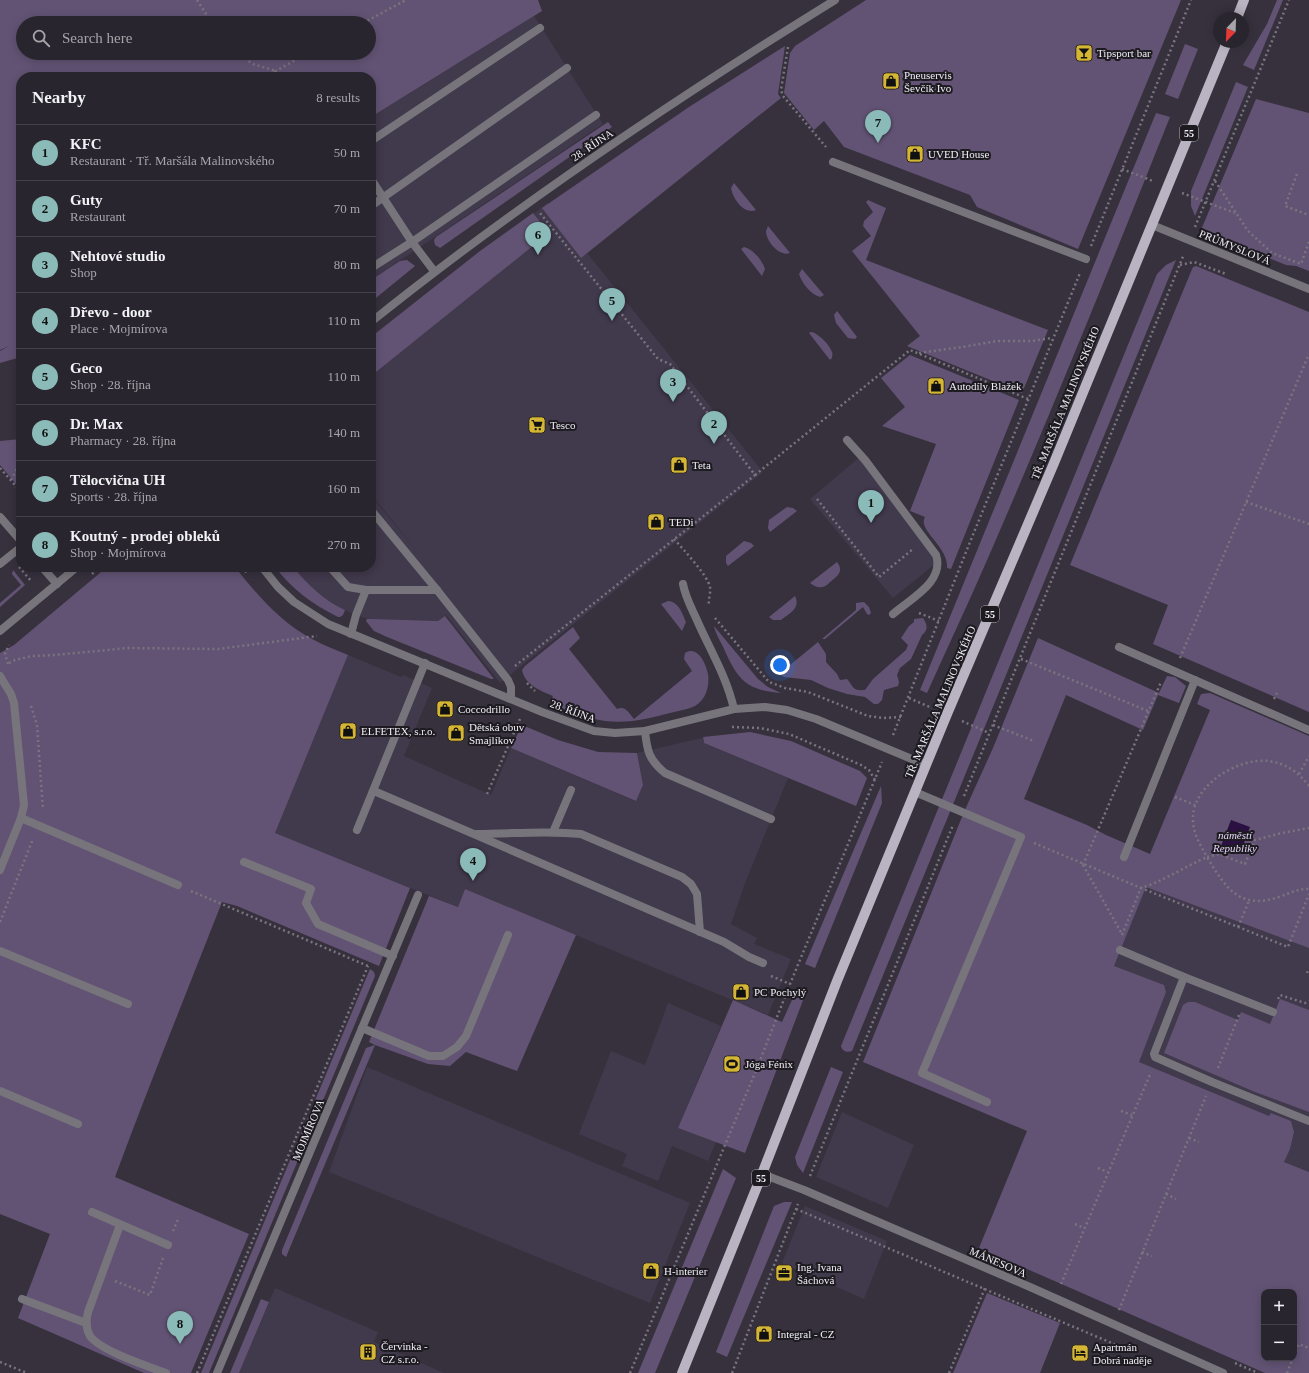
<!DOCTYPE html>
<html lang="en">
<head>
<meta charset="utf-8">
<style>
	body { margin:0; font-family:Georgia,serif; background:#35313a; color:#f1f3f6 }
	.controls { position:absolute; right:12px; bottom:12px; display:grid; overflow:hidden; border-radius:8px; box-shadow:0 2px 10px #0003 }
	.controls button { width:36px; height:36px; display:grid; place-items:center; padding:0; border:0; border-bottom:1px solid #45424a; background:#29252e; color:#f1f3f6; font:20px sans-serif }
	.compass { position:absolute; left:1213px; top:12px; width:36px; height:36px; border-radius:50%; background:#29252e; box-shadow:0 2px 10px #0003; rotate:203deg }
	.you { position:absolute; left:780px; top:665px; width:14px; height:14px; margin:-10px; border:3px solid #fff; border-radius:50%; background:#1a73e8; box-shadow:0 0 0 6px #1a73e833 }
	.badge { display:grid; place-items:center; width:26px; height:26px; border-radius:50%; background:#8bbbb9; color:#111; font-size:13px; font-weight:700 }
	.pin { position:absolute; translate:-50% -33px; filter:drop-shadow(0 1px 2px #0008) }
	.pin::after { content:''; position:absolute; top:21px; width:14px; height:12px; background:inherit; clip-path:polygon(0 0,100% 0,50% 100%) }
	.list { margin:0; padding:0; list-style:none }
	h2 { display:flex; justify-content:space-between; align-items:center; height:52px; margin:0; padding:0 16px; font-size:17px }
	h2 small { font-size:13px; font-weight:400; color:#a5a5aa }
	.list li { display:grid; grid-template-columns:26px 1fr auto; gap:12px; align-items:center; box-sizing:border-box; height:56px; padding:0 16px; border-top:1px solid #45424a }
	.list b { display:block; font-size:15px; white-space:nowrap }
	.list p { margin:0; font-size:13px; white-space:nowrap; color:#a5a5aa }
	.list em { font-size:13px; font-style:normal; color:#a5a5aa }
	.icon { flex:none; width:22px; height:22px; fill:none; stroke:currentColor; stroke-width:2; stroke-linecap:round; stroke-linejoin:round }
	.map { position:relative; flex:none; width:1309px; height:1373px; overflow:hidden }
	.search { position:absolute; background:#29252e; box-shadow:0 2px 10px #0003; left:16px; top:16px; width:360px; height:44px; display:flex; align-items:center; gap:10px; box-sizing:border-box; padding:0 14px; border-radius:22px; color:#a5a5aa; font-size:15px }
	.panel { position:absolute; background:#29252e; box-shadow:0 2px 10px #0003; left:16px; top:72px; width:360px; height:500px; border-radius:16px }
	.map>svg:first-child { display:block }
	.built { fill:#41394c }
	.green { fill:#625374; fill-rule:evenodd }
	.water { fill:#2a1142 }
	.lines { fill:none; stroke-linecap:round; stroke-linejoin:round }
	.path { stroke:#79747f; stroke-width:2.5; stroke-dasharray:2 3; stroke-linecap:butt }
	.service { stroke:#77757b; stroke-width:8 }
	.minor { stroke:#77757b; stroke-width:8 }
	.primary { stroke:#bab4c2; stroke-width:10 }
	.labels { text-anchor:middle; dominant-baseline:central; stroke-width:4; stroke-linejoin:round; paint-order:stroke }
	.shield { fill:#1d1a20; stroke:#b1aeb6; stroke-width:1 }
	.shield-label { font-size:10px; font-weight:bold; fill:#f1eef7 }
	.poi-label { font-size:11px; fill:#f1eef7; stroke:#1d1a20; text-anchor:start }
	.street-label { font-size:11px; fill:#f1eef7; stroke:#1d1a20 }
	.park-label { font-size:11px; font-style:italic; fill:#e3d4f6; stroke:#1d1a20 }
</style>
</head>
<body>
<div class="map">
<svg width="1309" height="1373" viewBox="0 0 1309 1373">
	<rect width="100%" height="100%" fill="#37313e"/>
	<g class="built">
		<path d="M534,16L603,124L371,280V117Z"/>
		<path d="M547,203L763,472L500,683L446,615L438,621L367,619L342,609L326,599L302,579L293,567H371V496L418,552L371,494V345Z"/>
		<path d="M861,456L940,560L893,598L810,499Z"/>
		<path d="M348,655L401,677L403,675L432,688L404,756L491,795L511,748L635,801L643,785L637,753L702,738L704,743L788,778L745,883L731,924L757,938L754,944L791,959L768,1015L465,889L458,907L335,858L323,886L255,824L275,832Z"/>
		<path d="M1150,876L1309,940V969L1307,973L1309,974V1172L1284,1162L1291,1121L1271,1113L1269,1116L1139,1064L1114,966Z"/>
		<path d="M668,1003L721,1026L678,1128L716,1142L708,1161L672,1146L658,1181L622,1166L627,1154L579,1134L611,1051L645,1065Z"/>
		<path d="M367,1067L690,1203L650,1303L329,1172Z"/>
		<path d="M842,1112L914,1145L888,1208L816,1177Z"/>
		<path d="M805,1206L887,1241L864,1299L782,1263Z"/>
		<path d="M275,1288L378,1332L374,1342L444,1373H239Z"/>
	</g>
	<g class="green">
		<path d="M0,0H538L542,11L371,117V77H21V357L0,363V351L9,346L0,350ZM23,23H369V53H23Z"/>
		<path d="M866,0H1181L1078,249L977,207L970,195L844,147L824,121L814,130L784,93L790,53L795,46Z"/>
		<path d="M1277,0H1283L1254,70L1243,65L1267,24Z"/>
		<path d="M1185,44L1198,49L1178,99L1165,94Z"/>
		<path d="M785,46L778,94L781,98L581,258L542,208L689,107Z"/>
		<path d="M1236,82L1248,87L1195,216L1191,206V191Z"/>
		<path d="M1256,99L1309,113V271L1296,266L1286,265L1201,230Z"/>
		<path d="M1156,113L1170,117C1111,265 1051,413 988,558C968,604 947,648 927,693L920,690Z"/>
		<path d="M608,122L612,127L440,248L435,245L434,240L436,237Z"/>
		<path d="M734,183L756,210C744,215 733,199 731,188Z"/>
		<path d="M868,200L886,208L866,260L1048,330L1022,393L907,346L920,336L852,251L871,236L863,226L864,221L873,212L866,202Z"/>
		<path d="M533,213L549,233L371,376V337L480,251Z"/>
		<path d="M768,226L790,253C779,257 766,241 766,231Z"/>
		<path d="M744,247C753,249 762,260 765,269L762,276L741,249Z"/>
		<path d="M407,260L415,266L371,302V280L400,261Z"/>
		<path d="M1176,260L852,1051C847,1053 842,1051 841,1046L1157,274L1166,265Z"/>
		<path d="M1196,266L1309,312V712L1153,644L1168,605L1070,565L1190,274L1193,267Z"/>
		<path d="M802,269L824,295L820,297C810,294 802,283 799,274Z"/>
		<path d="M837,311L857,337L855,339L848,338L836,323L834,315Z"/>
		<path d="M811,332C818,333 830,345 832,352C833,354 832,356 832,358L830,360L809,333Z"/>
		<path d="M910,355L1019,400L951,569L947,568C949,547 917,530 925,517L910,511L936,444L882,426L905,407L881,378Z"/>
		<path d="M21,439V490L0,465V441Z"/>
		<path d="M787,507L793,508L797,511L770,532L768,528L769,520Z"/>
		<path d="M744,541L751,543L754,546L728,566L726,563V556Z"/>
		<path d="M837,562C844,571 838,576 830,582C828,584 825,587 822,587C818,588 814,586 810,583Z"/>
		<path d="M107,567H235C258,596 281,623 314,640C325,646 337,650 348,655L275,833L410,888L379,966L237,906L222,902C186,994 149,1085 115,1177L249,1234L191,1373H144L18,1318L50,1234L0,1214V653L14,645Z"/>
		<path d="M275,567H293C307,584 325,601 345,610L343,615L340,617H338C312,604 293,590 275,567Z"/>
		<path d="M13,570L25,585L0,607V603L21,585L12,574Z"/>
		<path d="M795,596C801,608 790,613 781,620H773L769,617Z"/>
		<path d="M668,601C679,602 682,613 686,622L682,631L661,604Z"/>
		<path d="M864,602L869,607L871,613L869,615L867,614L863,607L825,639H822L856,610V603Z"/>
		<path d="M445,616L494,679H491L387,637L374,631L366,621L367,619H373L438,621Z"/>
		<path d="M923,618C927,624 929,630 922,635L911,659L900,668L897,675L899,682L898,686L884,690L882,700L878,704H874L865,697L847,694L828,688L811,680L784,677L778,673L772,665L773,661L777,658L779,661L790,665L818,642L826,654V662L837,674L840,680L847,679C854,687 852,691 865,690L873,679L906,650L908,645L901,638L909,626L914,622V619Z"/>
		<path d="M714,626L758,679L768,687L781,693C746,690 738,680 724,649C721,642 715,633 714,626Z"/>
		<path d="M573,627L580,638L569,649L617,709C625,705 629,713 634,719L692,671L684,659L685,653C698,645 706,664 708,674C710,685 706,700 695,706C689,709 681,710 674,712C651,718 629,724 605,721C586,718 568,711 550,703L553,696C541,691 525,685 522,670L525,666Z"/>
		<path d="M1038,638L1159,693L1167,676L1175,677L1186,686L1179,703L1158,695L1143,730L1066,695L1024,799L1087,825L1106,835L1150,854L1210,710L1197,704L1201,694L1210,693L1309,736V948L1146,887L1114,966L1164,985L1166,992L1139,1062L1269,1116L1271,1113L1291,1121L1294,1132L1290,1149L1284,1162L1309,1172V1373H1265L979,1248L1027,1131L863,1062L964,812L993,748ZM1264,1292H1294V1358H1264Z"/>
		<path d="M522,725L558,740L598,752L637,753L643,785L636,801L511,748Z"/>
		<path d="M750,732L791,741L860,771L867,778L856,806L704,743L703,737Z"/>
		<path d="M881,786L882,803L815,968L805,964Z"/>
		<path d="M465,889L576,935L517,1071L466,1052L450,1066L428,1064L375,1045L286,1257L282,1254V1250L366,1048L375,1045L369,1042L429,896L458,907Z"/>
		<path d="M370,969L374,972L375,976L209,1373H201Z"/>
		<path d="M796,991L805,995L745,1153L678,1128L733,1000L782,1022Z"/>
		<path d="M1280,999L1309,1010V1112L1255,1092L1164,1053L1183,1005L1188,1002H1195L1238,1020L1241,1012L1270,1024Z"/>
		<path d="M831,1067L843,1072L803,1173L797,1165L795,1157Z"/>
		<path d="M723,1169L736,1178L655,1373H638Z"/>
		<path d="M784,1202H792L727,1357L716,1352L774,1206Z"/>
		<path d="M987,1293L1060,1323L1040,1373H953Z"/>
		<path d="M261,1299L269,1302L239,1373H230Z"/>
	</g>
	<path class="water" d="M1231,820L1250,827L1240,854L1221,846Z"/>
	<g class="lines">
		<g class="path">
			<path d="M197,0L212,23"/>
			<path d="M363,23L406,0"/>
			<path d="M788,47L781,90L783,96L826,147"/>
			<path d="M236,53L253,64L276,71L264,77"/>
			<path d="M277,77L276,71L308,53"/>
			<path d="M1122,169L1153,181"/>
			<path d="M1297,174L1285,206L1309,215"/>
			<path d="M1215,181L1248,231L1272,253L1301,264L1309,242"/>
			<path d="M1182,193L1235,213"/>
			<path d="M1195,227L1289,0"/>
			<path d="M1091,246L1191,0"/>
			<path d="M1180,265L1194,262L1226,274"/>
			<path d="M919,353L962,347L997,341H1032L1052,338"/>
			<path d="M0,468L21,492"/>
			<path d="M755,475L910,350L1028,399"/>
			<path d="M11,480L21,461"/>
			<path d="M817,499L879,577L913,549"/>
			<path d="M1246,502L1309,524"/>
			<path d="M674,539C683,549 708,576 710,587C711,593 708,599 709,606"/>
			<path d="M19,567L32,582"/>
			<path d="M242,567L247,573"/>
			<path d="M92,574L100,567"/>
			<path d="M919,613L939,621"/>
			<path d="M715,618L769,682L785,688L808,692L868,716L883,718L901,717"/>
			<path d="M1180,658L1309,354"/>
			<path d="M1021,659L1148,711"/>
			<path d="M9,663L15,660L32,656L55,655L128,648L218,649L317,636"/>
			<path d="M8,664L5,654L9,645"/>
			<path d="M515,666L755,475L670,364L658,359L540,213"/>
			<path d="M527,683L535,691"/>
			<path d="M909,698L932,708"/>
			<path d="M1274,699L1277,693"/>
			<path d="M31,706L37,725L43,810"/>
			<path d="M962,721L989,733"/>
			<path d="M993,725L1034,741"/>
			<path d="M732,727L760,728L789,734L861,765L869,770L875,780"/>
			<path d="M893,735L968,547L1080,273"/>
			<path d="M1299,774L1309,756"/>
			<path d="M1309,786C1298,772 1287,764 1269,761C1238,757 1191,786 1193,820C1193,834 1201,846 1207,857L1219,854L1245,864L1255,840L1282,833L1309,828"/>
			<path d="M487,794L520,719"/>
			<path d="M964,796L1184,254"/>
			<path d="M1175,797L1195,805"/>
			<path d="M1034,843L1141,888C1164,881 1184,867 1207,857C1226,889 1240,910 1279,897C1291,893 1296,889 1309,889"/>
			<path d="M1083,865L1161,682"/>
			<path d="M1083,865L1122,934"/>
			<path d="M191,891L368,966"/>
			<path d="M0,922L33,839"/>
			<path d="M1238,927L1249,901"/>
			<path d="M1122,935L1141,888L1288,947L1309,894"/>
			<path d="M1307,973L1309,969"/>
			<path d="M771,976L790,984"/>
			<path d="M1278,999L1280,995L1305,1003L1309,1001"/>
			<path d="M1218,1068L1239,1015"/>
			<path d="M1121,1111L1132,1115"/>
			<path d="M1189,1138L1199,1142"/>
			<path d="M1098,1168L1108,1172"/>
			<path d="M810,1176L953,825"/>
			<path d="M1166,1194L1176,1199"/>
			<path d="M796,1209L1121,1347"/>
			<path d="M1075,1224L1084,1228"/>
			<path d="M173,1231L179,1217"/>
			<path d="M1142,1252L1152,1256"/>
			<path d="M115,1281L150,1295L163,1258"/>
			<path d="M1061,1284L1151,1072"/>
			<path d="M1119,1310L1206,1096"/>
			<path d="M1294,1356L1299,1344L1309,1348"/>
			<path d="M0,1362L27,1373"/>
			<path d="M1235,1363L1258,1373"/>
			<path d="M197,1373L368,966"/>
			<path d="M630,1373L755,1073L790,984L882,762"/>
			<path d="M732,1373L798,1204"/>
			<path d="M949,1373L985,1288"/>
			<path d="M1287,1373L1293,1358"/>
		</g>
		<g class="service">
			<path d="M371,141L540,28"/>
			<path d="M833,162L1086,259"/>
			<path d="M371,179L412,242L434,271"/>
			<path d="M371,206L567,68"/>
			<path d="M371,268L412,242L596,115"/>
			<path d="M847,440L865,460L936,555C945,582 910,599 893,614"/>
			<path d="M371,510L437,590L508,680L511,687V699"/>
			<path d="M0,517L21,541"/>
			<path d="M0,564L21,547"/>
			<path d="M42,567L57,584"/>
			<path d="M330,567L348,587L366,590H437"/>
			<path d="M683,584C685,596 691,607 696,618C710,650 726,675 734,709"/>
			<path d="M351,634L356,615L366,590"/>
			<path d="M1119,647L1167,668"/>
			<path d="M645,731C647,751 649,760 665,773L771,819"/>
			<path d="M374,791L724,942L749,957L763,963"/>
			<path d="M915,792L1021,837L922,1073L987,1102"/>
			<path d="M21,818L178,885"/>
			<path d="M357,830L425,663"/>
			<path d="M553,832L571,790"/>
			<path d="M477,834C512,834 546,830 581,834L682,877L691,884L697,894L700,932"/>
			<path d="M1124,857L1195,680"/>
			<path d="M244,862L311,889L306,903L318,924L393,956"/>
			<path d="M1120,950L1184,977"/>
			<path d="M0,951L128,1004"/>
			<path d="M1273,1012L1184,977L1154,1054L1155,1057L1212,1082L1309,1121"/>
			<path d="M362,1028L429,1056H443L457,1047L466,1036L508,935"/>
			<path d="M0,1091L78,1124"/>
			<path d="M92,1212L168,1245"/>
			<path d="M120,1225L88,1312C86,1320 86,1329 90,1336C101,1351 147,1366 166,1373"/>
			<path d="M22,1299L86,1323"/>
		</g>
		<g class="minor">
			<path d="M1152,225L1309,289"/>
			<path d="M371,322C518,204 675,99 835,0"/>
			<path d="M262,567L278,587L294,602L328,624L542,712L594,731L615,733L645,731L734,709L765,707L787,710L816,719L926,765"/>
			<path d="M0,631L77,567"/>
			<path d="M1167,668L1309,730"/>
			<path d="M0,676L11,694L14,703L24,805L21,818L0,870"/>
			<path d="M762,1174L804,1190L1030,1287L1223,1373"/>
			<path d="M217,1373L418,895"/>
		</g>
		<g class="primary">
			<path d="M1237,18L1244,0"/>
			<path d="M682,1373L762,1174L837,981L947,714L1054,463L1227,42"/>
		</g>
	</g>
	<defs>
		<symbol id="bar-square" viewBox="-11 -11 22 22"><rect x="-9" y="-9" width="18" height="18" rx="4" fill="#d5b534" stroke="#1d1a20"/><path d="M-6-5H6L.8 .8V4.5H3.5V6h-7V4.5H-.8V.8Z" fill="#111"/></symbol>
		<symbol id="shop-square" viewBox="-11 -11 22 22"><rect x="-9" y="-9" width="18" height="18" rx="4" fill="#d5b534" stroke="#1d1a20"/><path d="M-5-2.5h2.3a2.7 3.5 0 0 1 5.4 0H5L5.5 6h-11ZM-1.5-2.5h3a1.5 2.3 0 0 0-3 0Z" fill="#111"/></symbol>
		<symbol id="supermarket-square" viewBox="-11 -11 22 22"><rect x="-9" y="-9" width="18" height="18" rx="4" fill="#d5b534" stroke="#1d1a20"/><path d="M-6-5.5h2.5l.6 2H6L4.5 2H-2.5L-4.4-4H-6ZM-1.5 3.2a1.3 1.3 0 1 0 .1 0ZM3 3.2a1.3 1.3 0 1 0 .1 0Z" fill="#111"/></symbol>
		<symbol id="stadium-square" viewBox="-11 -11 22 22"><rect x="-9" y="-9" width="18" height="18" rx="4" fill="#d5b534" stroke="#1d1a20"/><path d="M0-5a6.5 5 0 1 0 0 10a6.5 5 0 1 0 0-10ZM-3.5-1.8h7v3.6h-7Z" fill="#111"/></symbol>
		<symbol id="office-square" viewBox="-11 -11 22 22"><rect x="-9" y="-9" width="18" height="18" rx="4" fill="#d5b534" stroke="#1d1a20"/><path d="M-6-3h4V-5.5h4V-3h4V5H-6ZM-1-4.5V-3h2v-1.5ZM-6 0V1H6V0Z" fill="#111"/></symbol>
		<symbol id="building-square" viewBox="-11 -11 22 22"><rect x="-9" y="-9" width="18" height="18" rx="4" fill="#d5b534" stroke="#1d1a20"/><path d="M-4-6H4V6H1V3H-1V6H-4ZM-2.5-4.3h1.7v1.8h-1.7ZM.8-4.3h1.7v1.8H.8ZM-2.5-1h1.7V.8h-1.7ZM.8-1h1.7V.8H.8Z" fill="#111"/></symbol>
		<symbol id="hotel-square" viewBox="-11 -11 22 22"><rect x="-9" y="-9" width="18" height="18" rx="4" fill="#d5b534" stroke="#1d1a20"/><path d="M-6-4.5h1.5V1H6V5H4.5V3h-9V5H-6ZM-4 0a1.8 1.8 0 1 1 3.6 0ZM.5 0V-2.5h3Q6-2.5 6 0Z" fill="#111"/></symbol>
	</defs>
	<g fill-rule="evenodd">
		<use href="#bar-square" x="1074" y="43" width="20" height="20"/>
		<use href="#shop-square" x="881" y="71" width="20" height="20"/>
		<use href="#shop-square" x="905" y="144" width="20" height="20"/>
		<use href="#shop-square" x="926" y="376" width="20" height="20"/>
		<use href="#supermarket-square" x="527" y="415" width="20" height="20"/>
		<use href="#shop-square" x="669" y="455" width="20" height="20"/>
		<use href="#shop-square" x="646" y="512" width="20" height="20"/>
		<use href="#shop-square" x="435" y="699" width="20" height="20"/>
		<use href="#shop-square" x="338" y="721" width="20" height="20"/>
		<use href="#shop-square" x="446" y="723" width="20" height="20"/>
		<use href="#shop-square" x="731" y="982" width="20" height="20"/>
		<use href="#stadium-square" x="722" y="1054" width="20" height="20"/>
		<use href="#shop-square" x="641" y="1261" width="20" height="20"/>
		<use href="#office-square" x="774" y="1263" width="20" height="20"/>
		<use href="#shop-square" x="754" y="1324" width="20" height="20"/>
		<use href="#building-square" x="358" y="1342" width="20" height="20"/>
		<use href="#hotel-square" x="1070" y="1343" width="20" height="20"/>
	</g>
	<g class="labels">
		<g class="shield">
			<rect x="1180" y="125" width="18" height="16" rx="3"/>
			<rect x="981" y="606" width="18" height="16" rx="3"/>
			<rect x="752" y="1170" width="18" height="16" rx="3"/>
		</g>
		<g class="shield-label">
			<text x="1189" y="133">55</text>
			<text x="990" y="614">55</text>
			<text x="761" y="1178">55</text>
		</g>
		<g class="poi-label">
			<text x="1097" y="53">Tipsport bar</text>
			<text x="904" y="75">Pneuservis<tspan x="904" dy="13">Ševčík Ivo</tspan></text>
			<text x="928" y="154">UVED House</text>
			<text x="949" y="386">Autodíly Blažek</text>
			<text x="550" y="425">Tesco</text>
			<text x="692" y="465">Teta</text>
			<text x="669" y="522">TEDi</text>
			<text x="458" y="709">Coccodrillo</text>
			<text x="469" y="727">Dětská obuv<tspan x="469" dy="13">Smajlíkov</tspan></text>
			<text x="361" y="731">ELFETEX, s.r.o.</text>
			<text x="754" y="992">PC Pochylý</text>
			<text x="745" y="1064">Jóga Fénix</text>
			<text x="797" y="1267">Ing. Ivana<tspan x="797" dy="13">Šáchová</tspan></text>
			<text x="664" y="1271">H-interier</text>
			<text x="777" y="1334">Integral - CZ</text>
			<text x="381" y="1346">Červinka -<tspan x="381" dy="13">CZ s.r.o.</tspan></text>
			<text x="1093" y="1347">Apartmán<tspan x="1093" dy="13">Dobrá naděje</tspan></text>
		</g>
		<g class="street-label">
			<text transform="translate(592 145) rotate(-34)">28. ŘÍJNA</text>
			<text transform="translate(1235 247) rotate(22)">PRŮMYSLOVÁ</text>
			<text transform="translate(1065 403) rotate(-68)">TŘ. MARŠÁLA MALINOVSKÉHO</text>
			<text transform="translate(940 702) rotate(-67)">TŘ. MARŠÁLA MALINOVSKÉHO</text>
			<text transform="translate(573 711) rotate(20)">28. ŘÍJNA</text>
			<text transform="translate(308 1130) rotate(-67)">MOJMÍROVA</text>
			<text transform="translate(998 1262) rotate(23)">MÁNESOVA</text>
		</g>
		<g class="park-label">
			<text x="1235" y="835">náměstí<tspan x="1235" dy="13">Republiky</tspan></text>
		</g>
	</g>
</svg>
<div class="controls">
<button>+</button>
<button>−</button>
</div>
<svg class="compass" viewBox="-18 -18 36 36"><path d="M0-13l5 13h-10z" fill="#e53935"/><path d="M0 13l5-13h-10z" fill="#a5a5aa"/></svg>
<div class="you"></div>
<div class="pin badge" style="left:871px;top:523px">1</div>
<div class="pin badge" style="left:714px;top:444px">2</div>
<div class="pin badge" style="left:673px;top:402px">3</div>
<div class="pin badge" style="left:473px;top:881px">4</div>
<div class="pin badge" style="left:612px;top:321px">5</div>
<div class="pin badge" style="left:538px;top:255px">6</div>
<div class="pin badge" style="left:878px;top:143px">7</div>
<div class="pin badge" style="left:180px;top:1344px">8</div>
<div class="search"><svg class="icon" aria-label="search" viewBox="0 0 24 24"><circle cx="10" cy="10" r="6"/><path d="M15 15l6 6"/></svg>Search here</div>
<section class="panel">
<h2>Nearby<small>8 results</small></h2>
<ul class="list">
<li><span class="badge">1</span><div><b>KFC</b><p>Restaurant · Tř. Maršála Malinovského</p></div><em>50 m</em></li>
<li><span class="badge">2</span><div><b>Guty</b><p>Restaurant</p></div><em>70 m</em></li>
<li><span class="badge">3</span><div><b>Nehtové studio</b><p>Shop</p></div><em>80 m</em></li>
<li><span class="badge">4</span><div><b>Dřevo - door</b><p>Place · Mojmírova</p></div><em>110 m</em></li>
<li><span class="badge">5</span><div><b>Geco</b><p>Shop · 28. října</p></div><em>110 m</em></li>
<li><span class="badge">6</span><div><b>Dr. Max</b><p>Pharmacy · 28. října</p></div><em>140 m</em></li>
<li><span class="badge">7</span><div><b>Tělocvična UH</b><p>Sports · 28. října</p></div><em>160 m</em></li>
<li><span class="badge">8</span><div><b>Koutný - prodej obleků</b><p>Shop · Mojmírova</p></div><em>270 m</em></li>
</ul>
</section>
</div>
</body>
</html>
